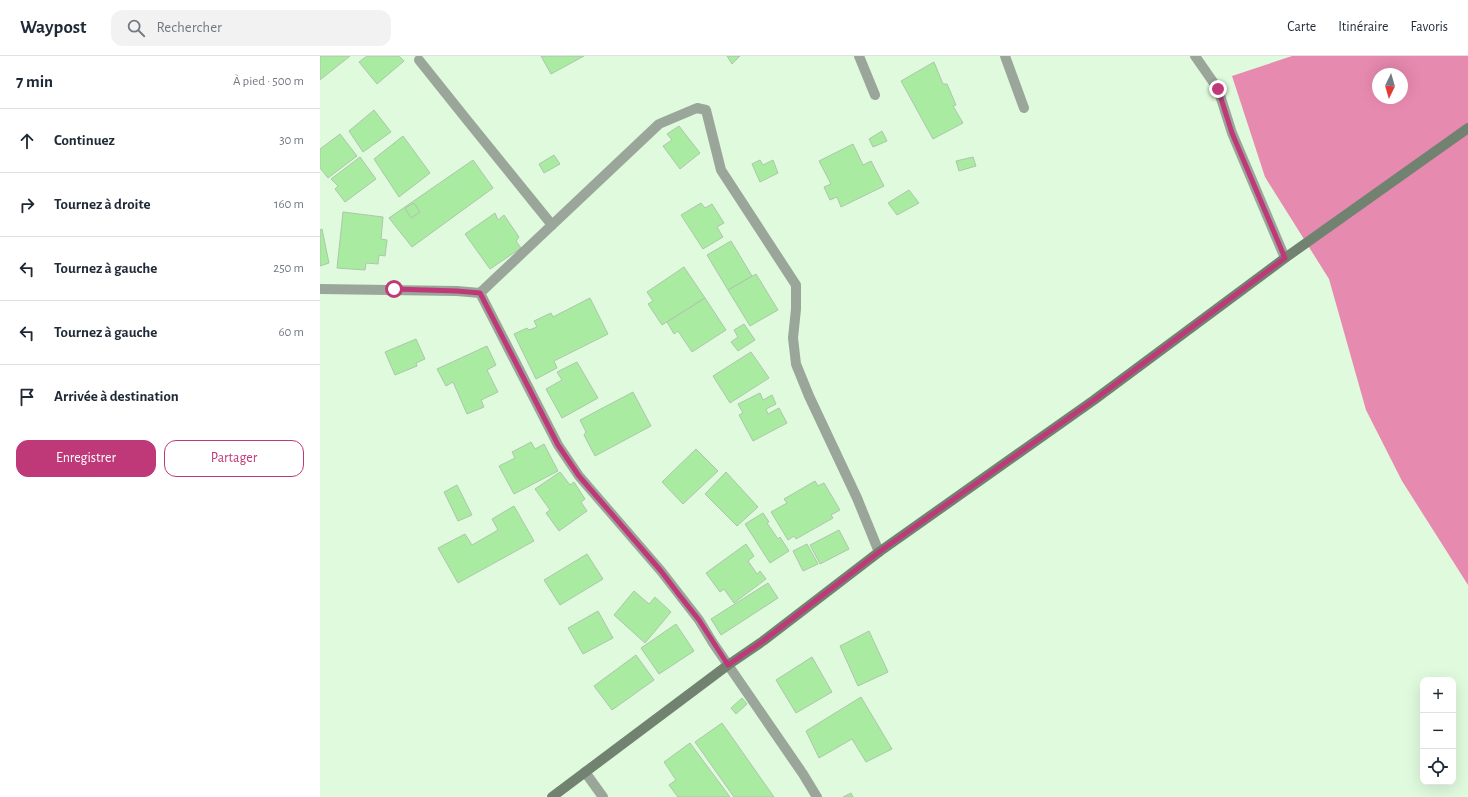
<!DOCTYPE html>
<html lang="fr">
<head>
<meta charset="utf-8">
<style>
	body { margin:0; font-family:"Alegreya Sans",sans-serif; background:#f2f2f3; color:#1f2937 }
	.controls { position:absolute; right:12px; bottom:12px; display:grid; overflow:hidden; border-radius:8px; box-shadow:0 4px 16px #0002 }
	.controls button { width:36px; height:36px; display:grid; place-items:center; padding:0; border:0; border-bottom:1px solid #e0e1e3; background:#fff; color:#1f2937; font:20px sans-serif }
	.compass { position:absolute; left:1052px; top:12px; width:36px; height:36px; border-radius:50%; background:#fff; box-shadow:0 4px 16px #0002; rotate:185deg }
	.stop { position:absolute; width:12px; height:12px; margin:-9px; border:3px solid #bf3979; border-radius:50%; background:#fff }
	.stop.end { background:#bf3979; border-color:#fff; box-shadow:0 1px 4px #0008 }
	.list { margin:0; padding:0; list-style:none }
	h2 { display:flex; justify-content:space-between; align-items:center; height:52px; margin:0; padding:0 16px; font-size:17px }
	h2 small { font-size:13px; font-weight:400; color:#747a83 }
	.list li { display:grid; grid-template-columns:26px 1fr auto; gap:12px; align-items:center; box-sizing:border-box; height:64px; padding:0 16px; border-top:1px solid #e0e1e3 }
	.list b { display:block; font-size:15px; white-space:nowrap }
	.list em { font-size:13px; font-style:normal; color:#747a83 }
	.actions { display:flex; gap:8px; padding:12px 16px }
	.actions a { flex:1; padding:9px 0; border:1px solid #bf3979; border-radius:12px; text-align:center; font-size:14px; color:#bf3979 }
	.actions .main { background:#bf3979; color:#fff }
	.icon { flex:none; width:22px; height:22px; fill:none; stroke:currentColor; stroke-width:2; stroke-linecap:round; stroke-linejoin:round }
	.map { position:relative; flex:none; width:1148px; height:741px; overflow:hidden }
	header { display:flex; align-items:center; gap:24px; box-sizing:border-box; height:56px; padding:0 20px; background:#fff; border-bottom:1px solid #e0e1e3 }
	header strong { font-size:19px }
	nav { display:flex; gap:22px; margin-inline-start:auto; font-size:14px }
	.search { width:280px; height:36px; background:#f2f2f3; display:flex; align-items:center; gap:10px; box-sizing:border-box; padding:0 14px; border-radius:12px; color:#747a83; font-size:15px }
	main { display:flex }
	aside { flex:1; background:#fff }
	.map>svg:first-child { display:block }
	.forest { fill:#e78aaf; fill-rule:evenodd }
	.building { fill:#a8eba1; stroke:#adc6ab }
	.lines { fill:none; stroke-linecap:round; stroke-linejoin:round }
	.minor { stroke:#9ba69a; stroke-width:10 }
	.secondary { stroke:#728271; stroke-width:10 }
	.route { stroke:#bf3979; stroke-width:5 }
</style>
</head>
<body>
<header>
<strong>Waypost</strong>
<div class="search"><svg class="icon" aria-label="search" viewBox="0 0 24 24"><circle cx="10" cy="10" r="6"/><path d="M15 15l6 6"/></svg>Rechercher</div>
<nav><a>Carte</a><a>Itinéraire</a><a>Favoris</a></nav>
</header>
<main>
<aside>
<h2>7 min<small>À pied · 500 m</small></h2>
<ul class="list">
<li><svg class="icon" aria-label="ahead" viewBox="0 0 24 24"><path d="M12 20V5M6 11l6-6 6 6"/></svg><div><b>Continuez</b></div><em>30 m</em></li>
<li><svg class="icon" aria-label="right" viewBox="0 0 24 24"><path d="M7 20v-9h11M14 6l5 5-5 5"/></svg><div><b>Tournez à droite</b></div><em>160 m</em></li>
<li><svg class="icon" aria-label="left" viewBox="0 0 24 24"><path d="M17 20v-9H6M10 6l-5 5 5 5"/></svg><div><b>Tournez à gauche</b></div><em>250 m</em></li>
<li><svg class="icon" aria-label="left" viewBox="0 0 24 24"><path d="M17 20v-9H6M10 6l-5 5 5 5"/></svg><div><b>Tournez à gauche</b></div><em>60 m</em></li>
<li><svg class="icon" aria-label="arrive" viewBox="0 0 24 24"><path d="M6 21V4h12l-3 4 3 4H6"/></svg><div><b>Arrivée à destination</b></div></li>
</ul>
<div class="actions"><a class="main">Enregistrer</a><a>Partager</a></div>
</aside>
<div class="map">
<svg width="1148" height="741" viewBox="0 0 1148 741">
	<rect width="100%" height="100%" fill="#e0fadd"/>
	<path class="forest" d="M972,0H1148V529L1082,425L1046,354L1009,223L945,121L912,20ZM1058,18H1082V42H1058Z"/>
	<g class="building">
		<path d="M0,0H30L0,24Z"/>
		<path d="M47,0H79L84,5L57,28L39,6Z"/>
		<path d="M221,0H264L231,18Z"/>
		<path d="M407,0H420L412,8Z"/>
		<path d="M614,6L623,28H627L636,49L633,50L643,67L613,83L581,25Z"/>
		<path d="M54,54L71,76L43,96L29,75Z"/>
		<path d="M359,70L380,97L360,113L343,90L352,84L347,78Z"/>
		<path d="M562,75L567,85L553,91L549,83Z"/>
		<path d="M20,78L37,100L8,122L0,112V93Z"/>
		<path d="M83,80L110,117L79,141L54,103Z"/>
		<path d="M533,88L543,109L551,105L564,130L521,151L517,141L510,144L504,131L511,128L499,105Z"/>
		<path d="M234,99L240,108L224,117L219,108Z"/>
		<path d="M40,101L56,123L25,146L15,133L18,130L11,123Z"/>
		<path d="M653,101L656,110L639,115L636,105Z"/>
		<path d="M153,104L173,132L92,191L69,162Z"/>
		<path d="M440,104L443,109L453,104L458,117L440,126L432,108Z"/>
		<path d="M589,134L599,147L577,159L568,147Z"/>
		<path d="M94,147L100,156L91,162L85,152Z"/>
		<path d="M381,147L385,152L392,148L404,167L397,171L403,181L383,193L361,159Z"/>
		<path d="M23,156L63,161L61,183L67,184L65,200L59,199L58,208L46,207L45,214L17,212Z"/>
		<path d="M175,157L178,164L184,159L199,181L196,185L201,192L170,213L145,178Z"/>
		<path d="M2,173L9,207L0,210V174Z"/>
		<path d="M411,185L432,220L408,234L387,199Z"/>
		<path d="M364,211L385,242L342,269L328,248L333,245L327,236Z"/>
		<path d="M436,218L458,254L430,270L408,234Z"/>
		<path d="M270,242L288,278L234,305L237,312L216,323L194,278L207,272L209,274L217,271L214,265L231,257L233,261Z"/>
		<path d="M385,242L406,274L372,296L358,275L354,278L347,266Z"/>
		<path d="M424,268L435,284L418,295L411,286L418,281L414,274Z"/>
		<path d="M96,283L105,303L96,307L97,310L75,319L65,296Z"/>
		<path d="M167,290L176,309L167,314L178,336L161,344L164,351L147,358L133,326L126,330L117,313Z"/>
		<path d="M431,296L449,322L410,347L393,320Z"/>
		<path d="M257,306L278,342L242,362L226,333L242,324L237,316Z"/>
		<path d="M313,336L331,370L275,400L264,379L266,376L260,364Z"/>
		<path d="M440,337L443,344L452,339L456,348L446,353L448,358L459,352L467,367L433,385L419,359L423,357L418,348Z"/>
		<path d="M211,386L215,393L224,388L238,415L194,438L179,410L195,402L192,396Z"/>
		<path d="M376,393L398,415L363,448L342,426Z"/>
		<path d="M240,416L250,429L254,426L265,443L261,446L267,455L239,475L226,457L230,454L215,433Z"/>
		<path d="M406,416L438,451L417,470L385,438Z"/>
		<path d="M495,425L498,430L504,427L520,454L511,459L513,462L476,483L474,480L468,484L451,456L467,447L464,443Z"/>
		<path d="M137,429L152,459L138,465L124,436Z"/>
		<path d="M194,450L214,485L138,527L118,492L145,478L152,489L178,474L172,463Z"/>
		<path d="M443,457L449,466L447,467L458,483L460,481L469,495L450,507L425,468Z"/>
		<path d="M519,474L529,493L500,508L490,489Z"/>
		<path d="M426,488L434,500L428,505L437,518L440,515L446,523L414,547L404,533L400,536L386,517Z"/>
		<path d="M487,488L498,508L483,515L473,495Z"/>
		<path d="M267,498L283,523L240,549L224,524Z"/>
		<path d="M448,527L458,542L401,579L391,563Z"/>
		<path d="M314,535L329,548L335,541L351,556L325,587L294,559Z"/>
		<path d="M278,555L293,582L263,598L248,572Z"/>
		<path d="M356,568L374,595L339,618L321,592Z"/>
		<path d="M549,575L568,616L538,630L520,590Z"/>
		<path d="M316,599L334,624L292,654L274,630Z"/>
		<path d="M492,601L512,636L476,657L456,624Z"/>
		<path d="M541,641L572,693L546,706L532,683L499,702L486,675Z"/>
		<path d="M422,642L427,648L416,658L411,652Z"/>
		<path d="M402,667L454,741H414L375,686Z"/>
		<path d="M370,687L410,741H358L349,729L356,724L344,706Z"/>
		<path d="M531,737L533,741H523Z"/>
	</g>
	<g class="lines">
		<g class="minor">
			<path d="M539,0L555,39"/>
			<path d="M685,0L704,52"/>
			<path d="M875,0L898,33L912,77L965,202"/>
			<path d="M99,4L147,64L232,169"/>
			<path d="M0,233L137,235L160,237L339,68L377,52L386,54L401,114L476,229V253L473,282L476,308L489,340L537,442L559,496"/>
			<path d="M160,237L238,389L259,420L341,515L379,564L393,587L483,718L497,741"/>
			<path d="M265,716L283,741"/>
		</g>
		<path class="secondary" d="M232,741L408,609L443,585L559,496L774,344L965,202L1148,72"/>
	</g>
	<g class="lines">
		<path class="route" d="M74,233L137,235L160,237L238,389L259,420L341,515L360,540L379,564L408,609L443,585L559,496L774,344L965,202L912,77L898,33"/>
	</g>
</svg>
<div class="controls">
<button>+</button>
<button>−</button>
<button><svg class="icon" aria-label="locate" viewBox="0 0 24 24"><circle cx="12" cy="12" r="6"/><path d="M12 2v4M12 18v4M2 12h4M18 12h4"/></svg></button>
</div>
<svg class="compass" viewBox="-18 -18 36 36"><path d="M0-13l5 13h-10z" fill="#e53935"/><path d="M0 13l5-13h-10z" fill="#747a83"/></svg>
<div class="stop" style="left:74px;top:233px"></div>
<div class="stop end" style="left:898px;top:33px"></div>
</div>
</main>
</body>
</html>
